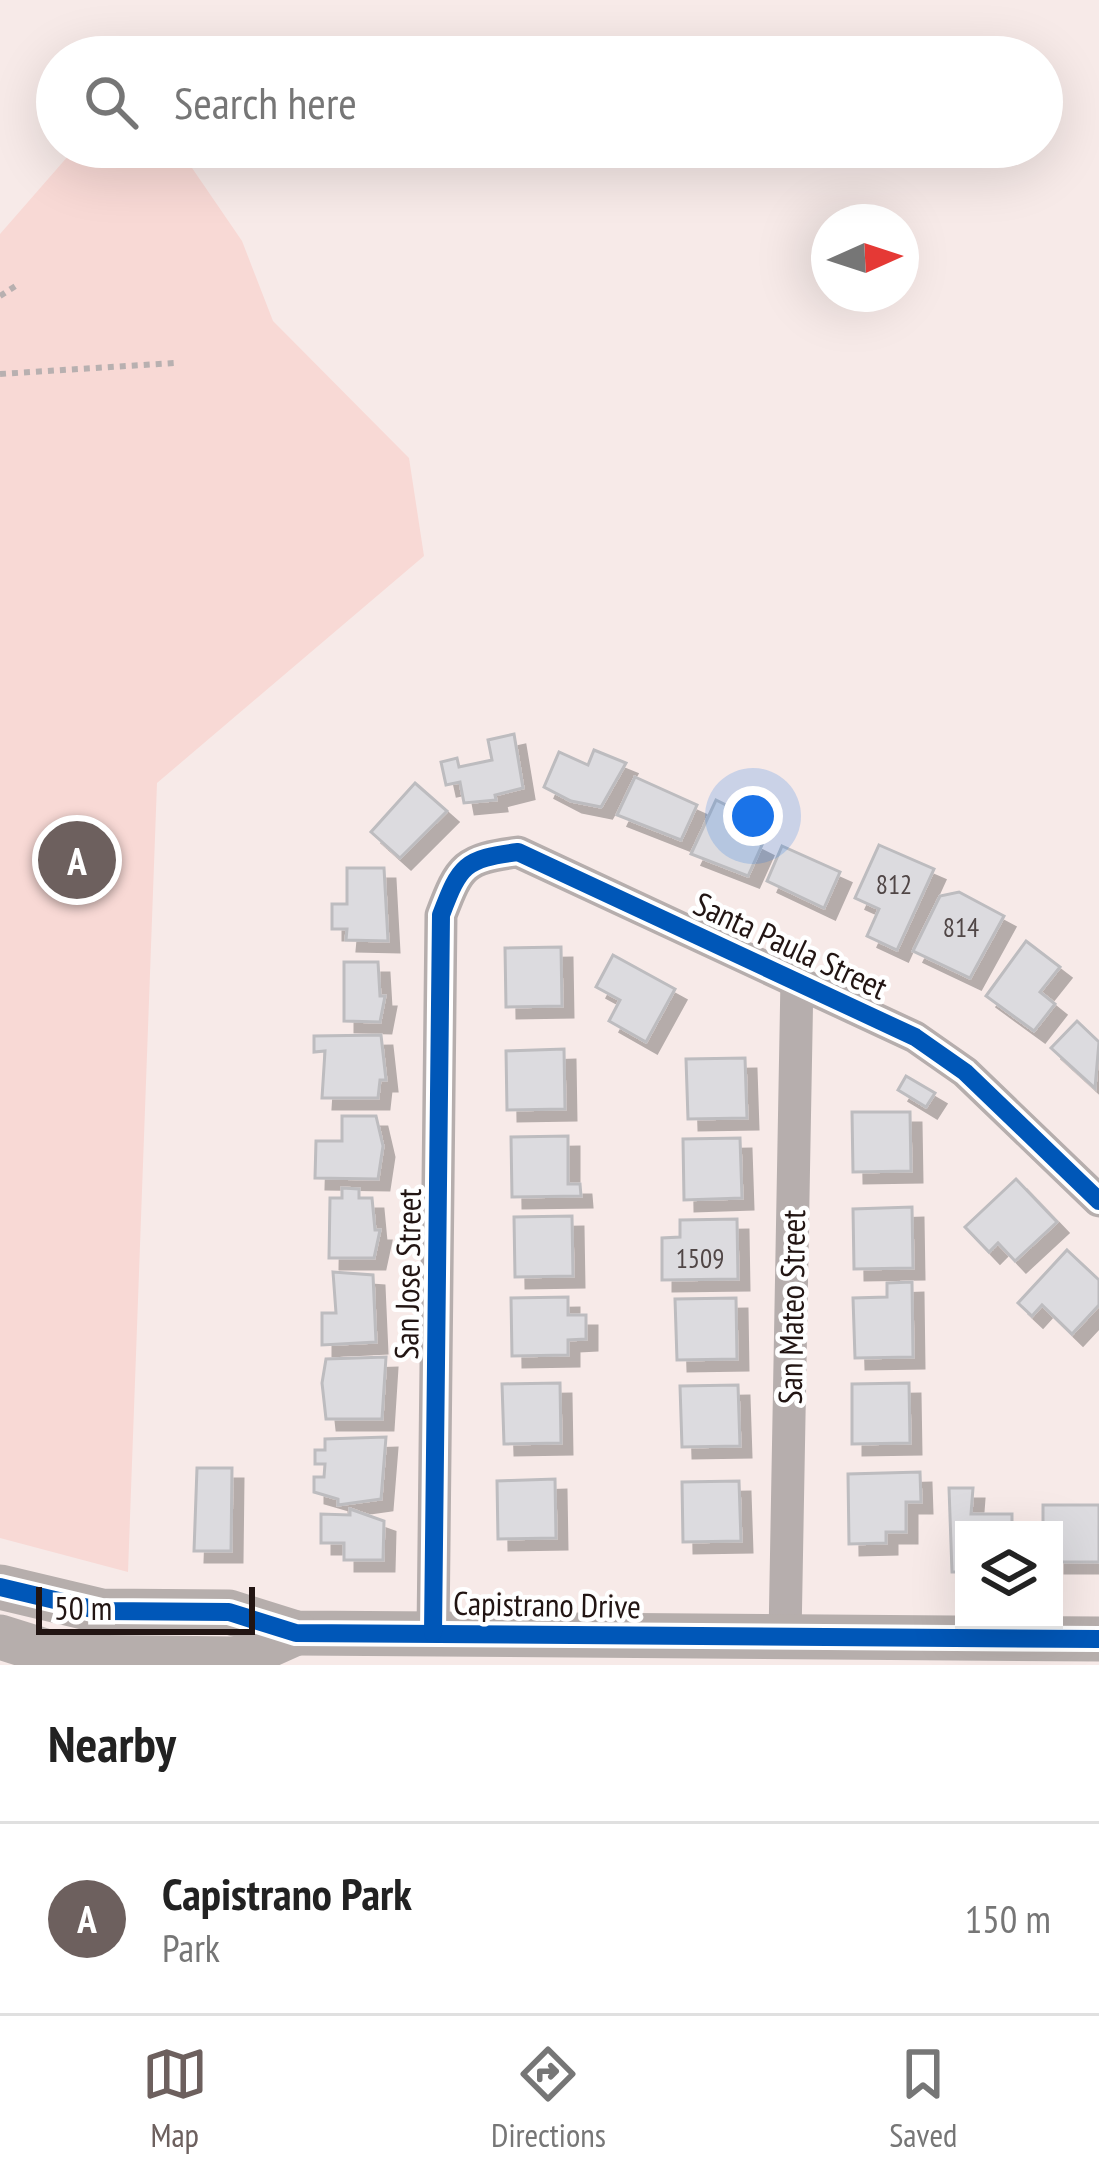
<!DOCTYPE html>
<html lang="en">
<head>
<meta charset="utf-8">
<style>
	body { margin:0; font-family:"PT Sans Narrow",sans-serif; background:#f6f6f6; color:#222 }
	.controls { position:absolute; right:36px; bottom:36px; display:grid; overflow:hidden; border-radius:0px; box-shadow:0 12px 48px #0002 }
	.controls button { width:108px; height:108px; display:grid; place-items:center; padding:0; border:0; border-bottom:3px solid #e0e0e0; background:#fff; color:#222; font:60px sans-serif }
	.compass { position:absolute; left:811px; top:204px; width:108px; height:108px; border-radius:50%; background:#fff; box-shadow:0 12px 48px #0002; rotate:87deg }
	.scale { position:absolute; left:36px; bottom:30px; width:219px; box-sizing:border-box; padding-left:12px; border:6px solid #221513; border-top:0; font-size:33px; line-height:42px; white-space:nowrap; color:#221513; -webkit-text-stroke:9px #fff; paint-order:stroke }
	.you { position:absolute; left:753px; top:816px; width:42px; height:42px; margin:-30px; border:9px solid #fff; border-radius:50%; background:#1a73e8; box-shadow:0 0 0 18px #1a73e833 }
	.badge { display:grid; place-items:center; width:78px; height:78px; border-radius:50%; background:#6d605e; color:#fff; font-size:39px; font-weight:700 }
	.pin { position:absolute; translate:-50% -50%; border:6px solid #fff; box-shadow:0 3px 12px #0006 }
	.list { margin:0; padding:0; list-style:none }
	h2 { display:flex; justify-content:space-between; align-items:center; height:156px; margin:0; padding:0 48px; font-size:51px }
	h2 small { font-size:39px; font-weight:400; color:#767676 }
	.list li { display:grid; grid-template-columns:78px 1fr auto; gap:36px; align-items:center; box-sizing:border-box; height:192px; padding:0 48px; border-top:3px solid #e0e0e0 }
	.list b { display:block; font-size:45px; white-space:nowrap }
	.list p { margin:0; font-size:39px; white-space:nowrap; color:#767676 }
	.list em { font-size:39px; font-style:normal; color:#767676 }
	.icon { flex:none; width:66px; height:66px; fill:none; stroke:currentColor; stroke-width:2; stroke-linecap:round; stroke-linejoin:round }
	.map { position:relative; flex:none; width:1099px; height:1665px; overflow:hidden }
	.search { position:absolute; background:#fff; box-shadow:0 12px 48px #0002; left:36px; right:36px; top:36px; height:132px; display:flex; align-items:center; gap:30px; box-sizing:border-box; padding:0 42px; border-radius:66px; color:#767676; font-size:45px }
	.sheet { height:348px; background:#fff }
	nav { display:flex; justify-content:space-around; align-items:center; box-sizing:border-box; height:168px; border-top:3px solid #e0e0e0; background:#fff; font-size:33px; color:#767676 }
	nav a { display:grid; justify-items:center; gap:6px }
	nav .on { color:#6d605e }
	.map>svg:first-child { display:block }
	.green { fill:#f8d9d5 }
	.building { fill:#dcdbdf; stroke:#bdbcbf; stroke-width:3; filter:url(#shadow) }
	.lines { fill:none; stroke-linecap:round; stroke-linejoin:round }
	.path { stroke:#b8b0b0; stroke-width:6; stroke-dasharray:6 6; stroke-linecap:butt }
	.street { stroke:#b6aead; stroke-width:33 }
	.secondary { stroke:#b6aeac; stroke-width:45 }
	.cycleway-casing { stroke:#fff; stroke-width:26 }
	.cycleway { stroke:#0057b8; stroke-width:18 }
	.labels { text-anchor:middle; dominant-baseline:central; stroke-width:9; stroke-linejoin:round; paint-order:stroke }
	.number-label { font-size:27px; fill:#504646 }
	.street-label { font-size:33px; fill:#221513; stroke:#fff }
</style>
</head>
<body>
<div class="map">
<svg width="1099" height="1665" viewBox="0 0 1099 1665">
	<defs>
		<filter id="shadow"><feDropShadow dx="11" dy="11" stdDeviation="0" flood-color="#0004"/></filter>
	</defs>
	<rect width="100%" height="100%" fill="#f7eae8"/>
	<path class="green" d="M76,147H157L190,165L242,241L273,321L409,458L424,556L157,783L128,1572L0,1538V234Z"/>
	<g class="building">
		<path d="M514,734L523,788L495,795L496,800L464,803L460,782L446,785L441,762L457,758L459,767L492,760L488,740Z"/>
		<path d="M594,750L626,763L601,807L571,801L544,787L559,752L588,765Z"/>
		<path d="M635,777L697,805L681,840L617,815Z"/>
		<path d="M415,783L447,811L400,858L371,832Z"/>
		<path d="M716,800L736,810L728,828L762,845L748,876L691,854Z"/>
		<path d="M879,845L934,869L897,950L867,936L879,909L855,898Z"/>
		<path d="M782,846L840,872L824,908L767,881Z"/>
		<path d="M347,868H384L388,941L346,940L347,929H332V904H347Z"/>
		<path d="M959,892L1004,916L970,978L913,951L940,896Z"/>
		<path d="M1026,941L1060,967L1040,992L1055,1004L1034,1031L986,996Z"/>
		<path d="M561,947L562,1006L506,1007L505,948Z"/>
		<path d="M613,955L675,989L646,1042L609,1021L620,1000L596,987Z"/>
		<path d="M344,962H378L380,996H385L380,1022L344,1021Z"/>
		<path d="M1077,1021L1099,1042L1095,1088L1051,1048Z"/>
		<path d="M381,1035L386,1080H380L378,1098H322L325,1051L314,1052V1036Z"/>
		<path d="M564,1049L565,1109L507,1110L506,1051Z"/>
		<path d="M745,1058L747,1118L688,1119L686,1059Z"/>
		<path d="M906,1076L935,1093L926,1107L898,1090Z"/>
		<path d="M852,1112H910L911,1171L853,1172Z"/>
		<path d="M342,1116H376L383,1146L378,1179L315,1178L316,1141H342Z"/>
		<path d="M568,1136V1184H580L581,1196L512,1197L511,1137Z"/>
		<path d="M740,1138L742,1198L684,1200L683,1139Z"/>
		<path d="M1016,1179L1057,1222L1015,1261L998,1243L989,1252L965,1227Z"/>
		<path d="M342,1188L359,1189V1198H372L375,1230H380L374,1258H329L330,1198H342Z"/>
		<path d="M912,1207L913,1268L854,1269L853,1209Z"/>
		<path d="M572,1216L573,1276L515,1277L514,1217Z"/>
		<path d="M737,1219L738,1279L662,1280V1238L680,1237V1220Z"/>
		<path d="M1067,1250L1099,1280V1305L1072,1334L1042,1305L1032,1316L1018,1303Z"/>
		<path d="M333,1272L373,1275L376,1342L322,1345V1313H336Z"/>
		<path d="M912,1282L913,1357L855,1358L853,1298L887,1297V1283Z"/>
		<path d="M568,1297V1315H586V1339L568,1340V1355L512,1356L511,1298Z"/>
		<path d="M736,1298L737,1359L677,1360L675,1299Z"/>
		<path d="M386,1357L382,1419H326L322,1383L326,1359Z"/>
		<path d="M560,1383L561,1443L504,1444L502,1384Z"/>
		<path d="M909,1383L910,1443L852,1444V1384Z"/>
		<path d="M738,1385L740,1446L682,1447L680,1386Z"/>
		<path d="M386,1437L381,1499L338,1505V1499L314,1492V1477H324L325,1464H315V1450H325V1439Z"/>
		<path d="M197,1468H232L231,1551H194Z"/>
		<path d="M920,1472L921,1502H906V1532H886V1543L849,1544L848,1474Z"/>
		<path d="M555,1479L556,1538L498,1539L497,1481Z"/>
		<path d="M739,1481L741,1541L683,1542L682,1482Z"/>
		<path d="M949,1488H973L971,1514H1012V1530H964V1572H952Z"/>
		<path d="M1043,1505H1099V1562H1054V1530H1043Z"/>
		<path d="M350,1509L384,1521L383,1560H344V1543H321V1514L350,1515Z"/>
	</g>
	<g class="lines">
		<g class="path">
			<path d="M0,296L17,285"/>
			<path d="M0,374L175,363"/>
		</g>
		<g class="street">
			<path d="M433,1633L441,915C460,865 464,859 518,852L915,1037L965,1072L1099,1201"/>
			<path d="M785,1637L797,978"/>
		</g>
		<g class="secondary">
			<path d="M0,1587L101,1611L229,1612L296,1633L1099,1639"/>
			<path d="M0,1637L64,1657L238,1659L296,1633"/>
		</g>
		<defs>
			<g id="cycleway">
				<path d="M0,1587L101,1611L229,1612L296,1633L1099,1639"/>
				<path d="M433,1633L441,915C460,865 464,859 518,852L915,1037L965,1072L1099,1201"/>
			</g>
		</defs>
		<use href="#cycleway" class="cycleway-casing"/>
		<use href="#cycleway" class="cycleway"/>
	</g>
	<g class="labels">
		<g class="number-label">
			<text x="894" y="884">812</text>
			<text x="961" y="927">814</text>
			<text x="700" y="1258">1509</text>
		</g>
		<g class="street-label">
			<text transform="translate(791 945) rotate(25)">Santa Paula Street</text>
			<text transform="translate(407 1274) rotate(-89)">San Jose Street</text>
			<text transform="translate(791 1307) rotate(-89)">San Mateo Street</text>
			<text transform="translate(547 1604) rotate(1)">Capistrano Drive</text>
		</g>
	</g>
</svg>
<div class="controls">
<button><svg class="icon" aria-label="layers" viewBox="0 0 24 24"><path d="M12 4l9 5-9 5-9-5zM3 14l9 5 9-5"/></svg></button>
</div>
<svg class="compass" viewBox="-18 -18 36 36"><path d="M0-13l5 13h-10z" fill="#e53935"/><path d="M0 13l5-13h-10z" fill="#767676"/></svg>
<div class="scale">50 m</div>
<div class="you"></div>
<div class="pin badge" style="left:77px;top:860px">A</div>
<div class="search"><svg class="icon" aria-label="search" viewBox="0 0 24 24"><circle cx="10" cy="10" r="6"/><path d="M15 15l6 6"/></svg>Search here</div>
</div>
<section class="sheet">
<h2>Nearby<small></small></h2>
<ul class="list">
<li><span class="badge">A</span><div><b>Capistrano Park</b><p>Park</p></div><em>150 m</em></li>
</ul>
</section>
<nav>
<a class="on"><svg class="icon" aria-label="map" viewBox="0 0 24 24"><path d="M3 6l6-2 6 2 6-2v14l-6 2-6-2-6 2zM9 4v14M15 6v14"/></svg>Map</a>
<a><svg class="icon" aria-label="directions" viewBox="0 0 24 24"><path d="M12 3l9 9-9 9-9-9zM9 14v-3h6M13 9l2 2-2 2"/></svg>Directions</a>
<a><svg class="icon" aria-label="saved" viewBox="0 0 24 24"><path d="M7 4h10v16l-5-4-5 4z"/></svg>Saved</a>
</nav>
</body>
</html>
